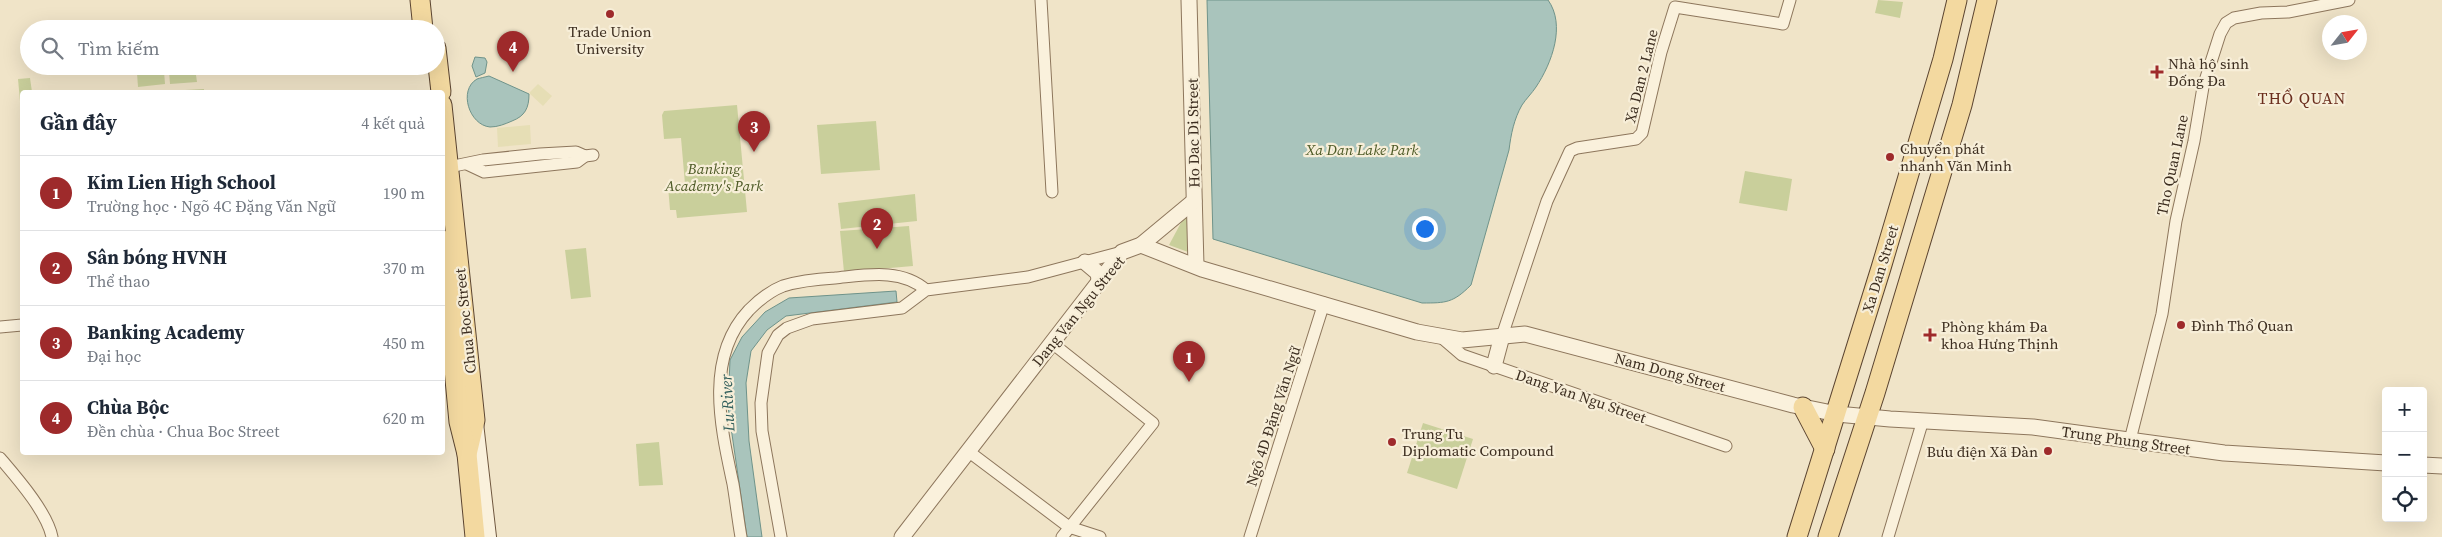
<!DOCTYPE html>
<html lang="vi">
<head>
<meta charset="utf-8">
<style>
	body { margin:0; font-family:"Source Serif 4",serif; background:#f2f2f3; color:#1f2937 }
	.controls { position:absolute; right:15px; bottom:15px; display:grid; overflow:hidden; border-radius:5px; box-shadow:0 5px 20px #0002 }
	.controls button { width:45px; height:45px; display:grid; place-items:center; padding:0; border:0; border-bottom:1px solid #e0e1e3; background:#fff; color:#1f2937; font:25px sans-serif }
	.compass { position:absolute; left:2322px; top:15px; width:45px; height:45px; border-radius:50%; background:#fff; box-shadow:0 5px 20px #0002; rotate:59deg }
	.you { position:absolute; left:1424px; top:228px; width:18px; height:18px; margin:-12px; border:4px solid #fff; border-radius:50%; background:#1a73e8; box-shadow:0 0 0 8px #1a73e833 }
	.badge { display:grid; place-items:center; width:32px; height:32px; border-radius:50%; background:#9e2a2b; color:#fff; font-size:16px; font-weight:700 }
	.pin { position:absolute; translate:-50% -41px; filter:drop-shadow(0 1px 2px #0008) }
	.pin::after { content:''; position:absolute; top:26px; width:18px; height:15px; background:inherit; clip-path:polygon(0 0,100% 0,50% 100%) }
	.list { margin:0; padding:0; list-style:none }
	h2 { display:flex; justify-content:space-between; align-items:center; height:65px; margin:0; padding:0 20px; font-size:21px }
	h2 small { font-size:16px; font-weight:400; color:#747a83 }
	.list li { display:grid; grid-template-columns:32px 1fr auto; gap:15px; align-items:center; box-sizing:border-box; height:75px; padding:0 20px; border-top:1px solid #e0e1e3 }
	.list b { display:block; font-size:19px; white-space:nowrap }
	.list p { margin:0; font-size:16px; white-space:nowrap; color:#747a83 }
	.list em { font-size:16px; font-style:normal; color:#747a83 }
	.icon { flex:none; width:28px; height:28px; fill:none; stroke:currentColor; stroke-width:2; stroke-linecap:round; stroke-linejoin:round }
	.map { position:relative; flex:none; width:2442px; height:537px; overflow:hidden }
	.search { position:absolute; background:#fff; box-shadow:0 5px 20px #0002; left:20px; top:20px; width:425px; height:55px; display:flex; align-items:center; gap:12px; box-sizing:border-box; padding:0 18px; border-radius:28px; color:#747a83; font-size:19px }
	.panel { position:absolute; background:#fff; box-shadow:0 5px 20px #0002; left:20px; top:90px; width:425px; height:365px; border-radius:5px }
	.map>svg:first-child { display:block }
	.farmland { fill:#e6deb5 }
	.green { fill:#c9cf9b }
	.water { fill:#a9c4bc; stroke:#6f938a }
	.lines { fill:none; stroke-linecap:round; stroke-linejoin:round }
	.minor-casing { stroke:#8d765c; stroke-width:13 }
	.tertiary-casing { stroke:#8d765c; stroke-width:17 }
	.secondary-casing { stroke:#6f573f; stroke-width:18 }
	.primary-casing { stroke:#5b4430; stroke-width:21 }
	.minor { stroke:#faf1dc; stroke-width:11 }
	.tertiary { stroke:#faf1dc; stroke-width:15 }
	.secondary { stroke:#faf1dc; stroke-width:16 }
	.primary { stroke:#f3d9a0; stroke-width:19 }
	.poi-dot { fill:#9e2a2b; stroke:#f7eed8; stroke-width:2 }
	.labels { text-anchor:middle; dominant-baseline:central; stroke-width:4.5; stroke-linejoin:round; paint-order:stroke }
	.poi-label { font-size:15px; fill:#3d2e20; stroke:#f7eed8; text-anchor:start }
	.street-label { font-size:15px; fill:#3d2e20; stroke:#f7eed8 }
	.park-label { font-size:15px; font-style:italic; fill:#4d5a26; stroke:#f7eed8 }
	.neighbourhood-label { font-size:16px; letter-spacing:1px; fill:#6b2e1e; stroke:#f7eed8 }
	.water-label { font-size:16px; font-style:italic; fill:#2f5d5a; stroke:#f7eed8 }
</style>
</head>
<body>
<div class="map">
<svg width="2442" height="537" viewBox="0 0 2442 537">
	<rect width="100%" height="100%" fill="#f0e4c8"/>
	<g class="farmland">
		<path d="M538,84L552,96L543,106L529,93Z"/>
		<path d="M530,125L531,144L498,147L497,128Z"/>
	</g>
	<g class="green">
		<path d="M1878,0L1903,2L1900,18L1875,13Z"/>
		<path d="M195,68L197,82L170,84L169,71Z"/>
		<path d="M164,71L165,84L138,87L137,73Z"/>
		<path d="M30,78L32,92H22V123L18,79Z"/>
		<path d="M204,89V92H147Z"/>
		<path d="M737,105L747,212L677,218L676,210H670L668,186L685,184L681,138L664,139L662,115L664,111Z"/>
		<path d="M876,121L880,170L821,174L817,125Z"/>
		<path d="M1745,171L1792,179L1787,211L1739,203Z"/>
		<path d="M915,194L917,221L841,229L838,203Z"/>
		<path d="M1187,218L1189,252H1188L1169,245L1183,219Z"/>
		<path d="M909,226L913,266L844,272L840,231Z"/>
		<path d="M586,248L591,297L571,299L565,250Z"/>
		<path d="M1423,423L1473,439L1457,489L1407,473Z"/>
		<path d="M659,442L663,485L639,486L636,444Z"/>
	</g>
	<g class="water">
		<path d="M1207,0H1548C1566,25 1552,63 1536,87C1532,93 1526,99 1522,105C1514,119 1511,134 1509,150L1471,285C1453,303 1446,303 1422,303L1213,239Z"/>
		<path d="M475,57L485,58L487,62L485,73L476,77L472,66Z"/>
		<path d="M489,76L529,94C529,108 525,116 512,121C505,124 498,127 490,127C469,125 458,90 477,79C480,78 485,77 489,76Z"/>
		<path d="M896,291L897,302L786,316L767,330L751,351L746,383L749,441L762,537H747L728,407L730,360L742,337L765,312L789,298Z"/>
	</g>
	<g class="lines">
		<defs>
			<g id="minor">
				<path d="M1041,0L1052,192"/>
				<path d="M467,164L484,172L577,162L585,156"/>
				<path d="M449,167L483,160L540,154L576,152L585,156L593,155"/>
				<path d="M0,327L22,325"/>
				<path d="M1502,336L1547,201L1570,151L1577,148L1636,139L1642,133L1661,52L1675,7L1783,24L1790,0"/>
				<path d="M1441,337L1462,355L1726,446"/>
				<path d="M1052,343L1153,423L1062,537"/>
				<path d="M2130,440L2162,314L2176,221L2194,141L2203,87L2220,34L2226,23L2234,18L2261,13L2288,12L2349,0"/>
				<path d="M968,451L1069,527L1100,537"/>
				<path d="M0,458C17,478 47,512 52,537"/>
				<path d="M741,537C738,520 736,502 733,484C721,428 704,358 749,310C758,301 770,291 783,286C799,281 818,279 835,278C866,275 901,268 926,290"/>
				<path d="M781,537L762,431L761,403L768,353L778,335L787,328L812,319L902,308L926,290L1028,277L1122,252"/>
				<path d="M1250,537L1324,303"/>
				<path d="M1888,537L1923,420"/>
			</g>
			<g id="tertiary">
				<path d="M1189,0L1196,266"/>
				<path d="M1141,245L1202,269L1417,332L1462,340L1525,334L1793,405L1837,414L1890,419L2033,427L2224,453L2386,463"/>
				<path d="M1085,262L1098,273L1099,280"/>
				<path d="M1494,366L1502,336"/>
				<path d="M2423,465L2442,466"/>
				<path d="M902,537L1122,252L1141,245L1194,201"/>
			</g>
			<path id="secondary" d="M475,423L488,537"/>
			<g id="primary">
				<path d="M420,0L423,29"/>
				<path d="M436,48L441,92"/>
				<path d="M442,105L475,420L467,454"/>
				<path d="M442,240L459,422L467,454L475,537"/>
				<path d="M1803,407L1825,449"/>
				<path d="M1797,537L1881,268L1943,59L1957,0"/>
				<path d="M1828,537L1875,393L1962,105L1987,0"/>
			</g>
		</defs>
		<use href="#minor" class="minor-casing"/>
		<use href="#tertiary" class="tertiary-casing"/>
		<use href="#secondary" class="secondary-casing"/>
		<use href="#primary" class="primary-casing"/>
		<use href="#minor" class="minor"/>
		<use href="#tertiary" class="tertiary"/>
		<use href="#secondary" class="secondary"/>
		<use href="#primary" class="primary"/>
	</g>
	<g class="poi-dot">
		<circle cx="610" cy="14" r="5"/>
		<path d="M2154.5 64.5h5v5h5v5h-5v5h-5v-5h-5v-5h5z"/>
		<circle cx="1890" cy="157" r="5"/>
		<circle cx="2181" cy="325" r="5"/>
		<path d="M1927.5 327.5h5v5h5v5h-5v5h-5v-5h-5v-5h5z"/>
		<circle cx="1392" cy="442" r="5"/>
		<circle cx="2048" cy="451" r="5"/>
	</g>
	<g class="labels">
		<g class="poi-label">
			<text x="610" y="31" text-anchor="middle">Trade Union<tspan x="610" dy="17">University</tspan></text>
			<text x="2168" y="63">Nhà hộ sinh<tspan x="2168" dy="17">Đống Đa</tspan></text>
			<text x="1900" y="148">Chuyển phát<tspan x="1900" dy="17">nhanh Văn Minh</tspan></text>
			<text x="2191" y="325">Đình Thổ Quan</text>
			<text x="1941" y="326">Phòng khám Đa<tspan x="1941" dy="17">khoa Hưng Thịnh</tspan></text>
			<text x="1402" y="433">Trung Tu<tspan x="1402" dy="17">Diplomatic Compound</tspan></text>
			<text x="2038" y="451" text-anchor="end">Bưu điện Xã Đàn</text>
		</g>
		<g class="street-label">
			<text transform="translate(1641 76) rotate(-76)">Xa Dan 2 Lane</text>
			<text transform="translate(1193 133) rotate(-91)">Ho Dac Di Street</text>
			<text transform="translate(2172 165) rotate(-78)">Tho Quan Lane</text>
			<text transform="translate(1880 269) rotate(-73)">Xa Dan Street</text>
			<text transform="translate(1078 311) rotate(-51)">Dang Van Ngu Street</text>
			<text transform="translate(465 321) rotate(-96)">Chua Boc Street</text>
			<text transform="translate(1670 372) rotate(15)">Nam Dong Street</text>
			<text transform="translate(1581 396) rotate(19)">Dang Van Ngu Street</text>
			<text transform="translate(1273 416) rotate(-72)">Ngõ 4D Đặng Văn Ngữ</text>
			<text transform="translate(2126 440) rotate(8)">Trung Phung Street</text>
		</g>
		<g class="park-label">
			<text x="1362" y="149">Xa Dan Lake Park</text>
			<text x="714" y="168">Banking<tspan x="714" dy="17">Academy's Park</tspan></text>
		</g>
		<g class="neighbourhood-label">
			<text x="2302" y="98">THỔ QUAN</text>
		</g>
		<g class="water-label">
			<text transform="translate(727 403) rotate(-93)">Lu River</text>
		</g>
	</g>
</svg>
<div class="controls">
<button>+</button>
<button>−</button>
<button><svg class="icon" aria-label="locate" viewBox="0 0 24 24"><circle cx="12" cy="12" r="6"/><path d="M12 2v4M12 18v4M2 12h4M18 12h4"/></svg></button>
</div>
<svg class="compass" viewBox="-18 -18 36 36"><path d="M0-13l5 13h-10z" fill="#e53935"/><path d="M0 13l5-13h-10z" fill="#747a83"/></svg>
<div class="you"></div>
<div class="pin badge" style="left:1189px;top:382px">1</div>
<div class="pin badge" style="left:877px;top:249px">2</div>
<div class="pin badge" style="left:754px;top:152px">3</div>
<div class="pin badge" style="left:513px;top:72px">4</div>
<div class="search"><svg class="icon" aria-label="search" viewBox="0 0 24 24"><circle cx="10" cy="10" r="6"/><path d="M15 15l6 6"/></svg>Tìm kiếm</div>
<section class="panel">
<h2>Gần đây<small>4 kết quả</small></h2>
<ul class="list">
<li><span class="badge">1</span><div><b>Kim Lien High School</b><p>Trường học · Ngõ 4C Đặng Văn Ngữ</p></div><em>190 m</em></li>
<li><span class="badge">2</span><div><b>Sân bóng HVNH</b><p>Thể thao</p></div><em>370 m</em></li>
<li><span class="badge">3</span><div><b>Banking Academy</b><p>Đại học</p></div><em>450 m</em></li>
<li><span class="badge">4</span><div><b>Chùa Bộc</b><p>Đền chùa · Chua Boc Street</p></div><em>620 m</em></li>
</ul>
</section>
</div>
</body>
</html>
